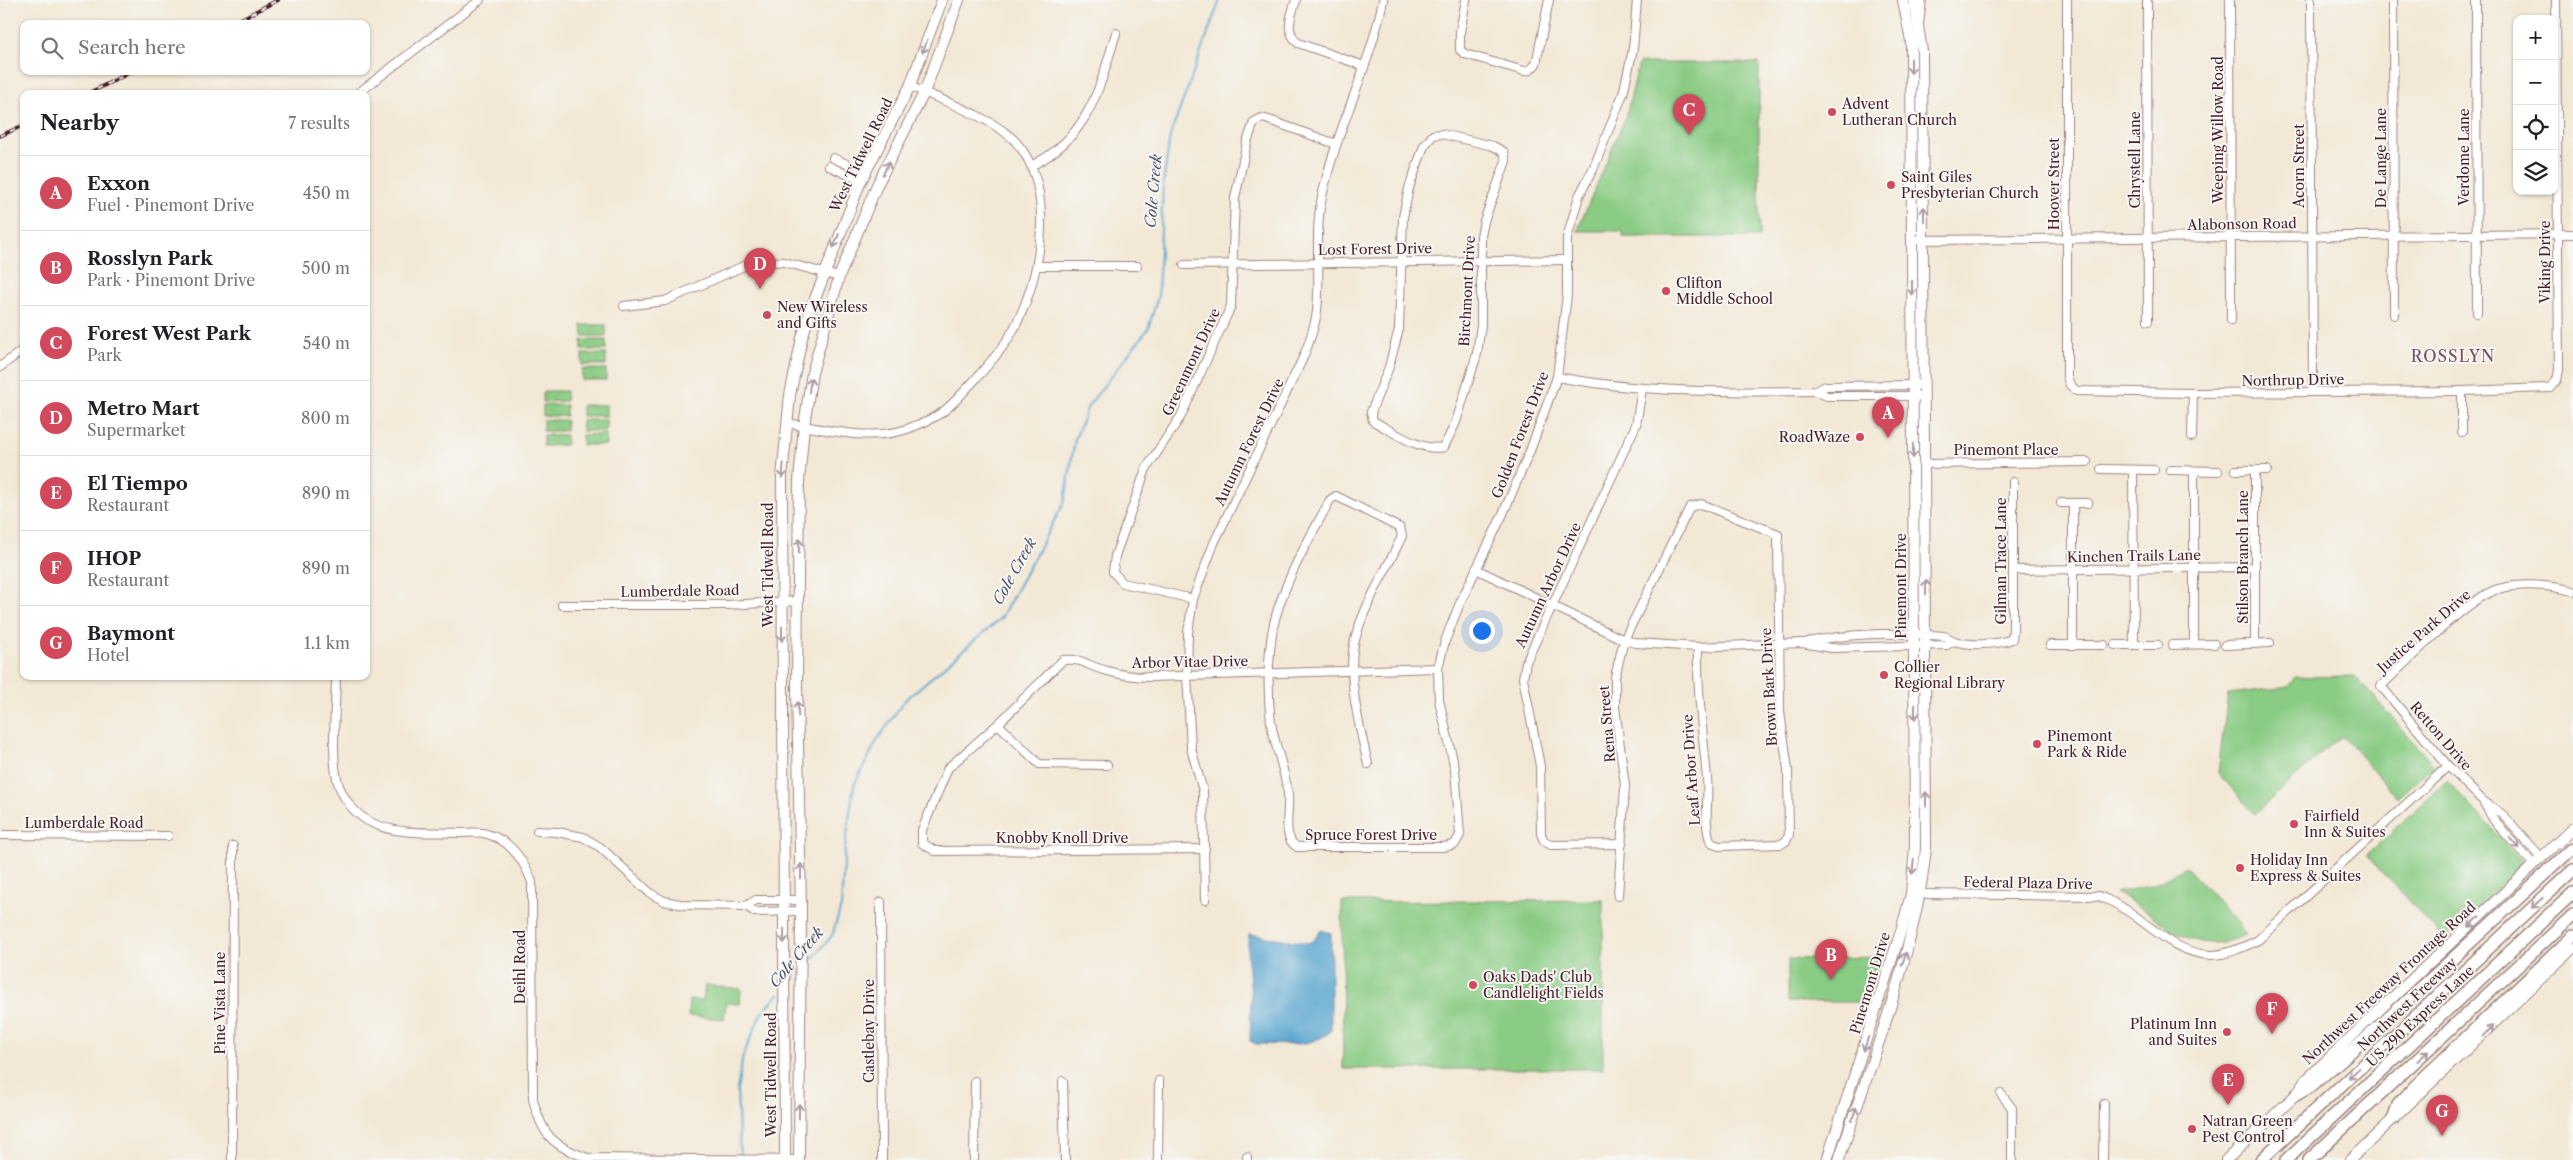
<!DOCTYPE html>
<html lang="en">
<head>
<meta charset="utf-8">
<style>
	body { margin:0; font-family:"Libre Caslon Text",serif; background:#f6f6f6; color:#202124 }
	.controls { position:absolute; right:15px; top:15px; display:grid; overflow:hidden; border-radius:10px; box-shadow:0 1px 4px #0004 }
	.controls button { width:45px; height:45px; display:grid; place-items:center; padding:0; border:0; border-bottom:1px solid #e0e0e0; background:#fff; color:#202124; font:25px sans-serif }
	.you { position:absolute; left:1481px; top:630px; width:18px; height:18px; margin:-12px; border:4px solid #fff; border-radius:50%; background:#1a73e8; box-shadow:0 0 0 8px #1a73e833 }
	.badge { display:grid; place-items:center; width:32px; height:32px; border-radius:50%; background:#d1495b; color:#fff; font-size:16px; font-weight:700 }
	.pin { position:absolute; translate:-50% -41px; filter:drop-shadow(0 1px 2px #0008) }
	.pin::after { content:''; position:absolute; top:26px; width:18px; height:15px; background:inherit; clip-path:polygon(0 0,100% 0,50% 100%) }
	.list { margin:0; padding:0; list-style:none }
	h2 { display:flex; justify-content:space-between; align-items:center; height:65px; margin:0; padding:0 20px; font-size:21px }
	h2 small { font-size:16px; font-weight:400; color:#757577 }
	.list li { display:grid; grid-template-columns:32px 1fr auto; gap:15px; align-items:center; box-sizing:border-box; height:75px; padding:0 20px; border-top:1px solid #e0e0e0 }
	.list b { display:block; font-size:19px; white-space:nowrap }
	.list p { margin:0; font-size:16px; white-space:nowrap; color:#757577 }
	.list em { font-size:16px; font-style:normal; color:#757577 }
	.icon { flex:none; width:28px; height:28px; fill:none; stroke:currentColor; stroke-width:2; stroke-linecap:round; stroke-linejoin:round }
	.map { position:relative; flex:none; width:2573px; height:1160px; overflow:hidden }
	.search { position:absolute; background:#fff; box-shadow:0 1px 4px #0004; left:20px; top:20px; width:350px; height:55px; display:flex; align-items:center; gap:12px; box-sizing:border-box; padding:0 18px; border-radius:10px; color:#757577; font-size:19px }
	.panel { position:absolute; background:#fff; box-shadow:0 1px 4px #0004; left:20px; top:90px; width:350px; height:590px; border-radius:10px }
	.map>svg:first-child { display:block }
	.green { fill:#8acc84; stroke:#6a7658 }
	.water { fill:#56a4cf; stroke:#50627d }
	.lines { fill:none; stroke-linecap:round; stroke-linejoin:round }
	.stream { stroke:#56a4cf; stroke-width:2 }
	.minor-casing { stroke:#9e8480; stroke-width:10 }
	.major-casing { stroke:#9e8480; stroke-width:12 }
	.highway-casing { stroke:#9e8480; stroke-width:14 }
	.minor { stroke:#fff; stroke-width:8 }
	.major { stroke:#fff; stroke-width:10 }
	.highway { stroke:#fff; stroke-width:11 }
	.rail-casing { stroke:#4a1f2b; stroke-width:4 }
	.rail { stroke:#f6f6f2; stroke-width:2; stroke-dasharray:5.5; stroke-linecap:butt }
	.oneway { stroke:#ae9aa0 }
	.poi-dot { fill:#d1495b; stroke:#f6f6f2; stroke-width:2 }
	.labels { text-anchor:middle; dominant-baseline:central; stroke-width:4; stroke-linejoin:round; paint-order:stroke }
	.poi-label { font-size:14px; fill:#4a1f2b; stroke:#f6f6f2; text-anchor:start }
	.street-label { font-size:14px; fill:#4a1f2b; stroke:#f6f6f2 }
	.water-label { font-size:15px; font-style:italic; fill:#4f546d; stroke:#f6f6f2 }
	.quarter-label { font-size:16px; letter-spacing:1px; fill:#7e4d60; stroke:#f6f6f2 }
</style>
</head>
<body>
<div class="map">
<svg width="2573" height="1160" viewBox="0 0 2573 1160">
	<rect width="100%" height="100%" fill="#f6f6f2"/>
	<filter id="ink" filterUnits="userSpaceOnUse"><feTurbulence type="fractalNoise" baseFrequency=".02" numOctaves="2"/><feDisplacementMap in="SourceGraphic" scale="10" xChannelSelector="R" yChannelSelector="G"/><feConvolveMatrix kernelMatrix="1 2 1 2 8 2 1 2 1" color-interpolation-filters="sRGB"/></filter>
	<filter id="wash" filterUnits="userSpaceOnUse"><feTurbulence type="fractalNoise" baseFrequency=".0096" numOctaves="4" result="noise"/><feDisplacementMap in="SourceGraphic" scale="20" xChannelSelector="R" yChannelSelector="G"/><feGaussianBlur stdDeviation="1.12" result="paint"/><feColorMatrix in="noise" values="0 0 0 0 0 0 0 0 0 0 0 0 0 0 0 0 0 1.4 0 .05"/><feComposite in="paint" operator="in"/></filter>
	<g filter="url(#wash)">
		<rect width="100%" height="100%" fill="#f3e8d5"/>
		<g class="green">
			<path d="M1639,63H1759V237H1623V231H1577L1626,116Z"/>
			<path d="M582,325H606V336H583Z"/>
			<rect x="582" y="340" width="24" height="10"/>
			<rect x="582" y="354" width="24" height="11"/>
			<rect x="582" y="369" width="24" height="11"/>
			<path d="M543,391H566V401L543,402Z"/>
			<rect x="543" y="405" width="23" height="11"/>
			<rect x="582" y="405" width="24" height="11"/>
			<rect x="543" y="420" width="23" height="11"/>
			<rect x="582" y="420" width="24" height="11"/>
			<path d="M606,434V445H582V435Z"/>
			<path d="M543,435H566V445L543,446Z"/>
			<path d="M2355,676L2434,765L2398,798L2342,735L2255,814L2218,773L2228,694L2288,687L2295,677Z"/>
			<path d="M2447,780L2524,864L2444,939L2367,855Z"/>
			<path d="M2186,867L2239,924L2245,935C2186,962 2161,913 2115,893L2154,885Z"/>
			<path d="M1603,900V1069H1343L1342,902Z"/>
			<path d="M1882,957L1866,1002H1788V959Z"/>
			<path d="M705,985L741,989L740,1004L726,1003L724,1019L688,1016L689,1000L703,1001Z"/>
		</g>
		<path class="water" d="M1321,930L1331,933V1031C1310,1049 1282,1044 1256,1044L1250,1041L1251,995L1247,950L1249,934L1308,943L1314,940Z"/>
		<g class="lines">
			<g class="stream">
				<path d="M805,967L832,936L841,907L845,848L854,785L878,739L904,701L1001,618L1065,501L1075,439L1088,406L1148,329L1158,296L1163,185L1170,136L1220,0"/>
				<path d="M788,985L796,976"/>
				<path d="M740,1158L737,1090L743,1056L761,1014L779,994"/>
			</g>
		</g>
	</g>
	<g filter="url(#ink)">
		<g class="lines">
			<defs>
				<g id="minor">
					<path d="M1296,0C1291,17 1284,30 1298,43L1364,66"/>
					<path d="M1466,0L1460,32V50L1465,54L1524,71L1530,70L1536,64L1549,0"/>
					<path d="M2067,0V377L2070,385L2077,391L2193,393L2462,391L2551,388L2557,380L2559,370L2556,0"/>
					<path d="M2147,0L2148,321"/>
					<path d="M2230,0L2231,320"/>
					<path d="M2311,0L2313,392"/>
					<path d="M2393,0L2394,315"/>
					<path d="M2476,0L2477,313"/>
					<path d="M1919,24L1922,0"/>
					<path d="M357,94L480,0"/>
					<path d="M1442,134L1493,146L1504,152L1506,161L1484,221L1481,236V325L1477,354L1456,422L1444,447C1420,452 1394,432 1373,421L1371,412L1389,367L1399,329L1403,217L1409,188L1424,146L1433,135Z"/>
					<path d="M833,158L865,172"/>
					<path d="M1033,165C1089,136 1099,90 1116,33"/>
					<path d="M829,166L861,181"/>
					<path d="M1918,240L2573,234"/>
					<path d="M1184,265L1566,260"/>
					<path d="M1036,266H1137"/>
					<path d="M624,306L665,301L755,261L784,262L839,277"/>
					<path d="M0,367L24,349"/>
					<path d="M1557,377C1642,393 1729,392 1815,391L1826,386L1918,385"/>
					<path d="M1815,391L1827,396H1924"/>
					<path d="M2462,391V432"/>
					<path d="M787,423C824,429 870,442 907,429C918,425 932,419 941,413C954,405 991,362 1001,349C1039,299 1062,189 1014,140C991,117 940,100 910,86"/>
					<path d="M2192,437L2193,393"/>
					<path d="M1925,464L2087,462"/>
					<path d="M2101,469L2154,470"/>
					<path d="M2133,470L2134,645"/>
					<path d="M2170,470L2218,471"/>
					<path d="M2236,470H2267"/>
					<path d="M2194,471V644"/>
					<path d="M2061,503H2088"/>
					<path d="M1476,569L1624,640L1636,643L1698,647L1802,643L1831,648L1947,645L1954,641"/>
					<path d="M2014,570L2255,567"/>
					<path d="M1193,599L1123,583L1113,572L1115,556L1146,469L1181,416L1231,306L1235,198L1247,142L1254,122L1262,118L1269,120L1336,144"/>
					<path d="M562,605H728L798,601"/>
					<path d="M1808,642C1848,633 1902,632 1944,636C1948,637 1950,639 1954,641C1969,646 1996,645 2012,639L2013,630V482"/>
					<path d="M2255,644V470"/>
					<path d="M2050,645H2104"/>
					<path d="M2073,645V503"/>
					<path d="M2115,645H2158"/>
					<path d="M2172,645L2214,644"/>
					<path d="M2225,645L2270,643"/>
					<path d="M336,676C336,704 330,762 339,786C360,840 414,831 460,833C468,833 479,831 487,834C510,840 524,861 532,882L533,1099C542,1135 552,1146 588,1158L799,1160"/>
					<path d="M998,724L1039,764L1107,765"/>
					<path d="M1368,764C1360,728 1346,676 1355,640C1364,604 1387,570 1402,536L1400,528L1336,496L1330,500C1312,534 1291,569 1279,606C1267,639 1267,689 1271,723C1275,747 1285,770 1288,794C1290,810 1281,838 1297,847H1445L1455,844L1460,835L1455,769L1439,700L1438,668L1445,641L1460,603L1502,516L1530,451L1557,377L1567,295V238L1579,196L1594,167L1623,94L1633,49L1637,0"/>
					<path d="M2484,803L2495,822L2534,865"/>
					<path d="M537,831L557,832L583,837L600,847L650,893L664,901L685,905L746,906L755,912L801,911"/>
					<path d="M0,835L168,836"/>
					<path d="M1622,844L1551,845L1544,841L1541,834L1540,766L1523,678L1526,662L1636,425L1642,389"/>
					<path d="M1205,849L935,851L922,843V830L948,768L998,724L1063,660C1083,658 1087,666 1104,670C1120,675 1135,677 1151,677L1438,668"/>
					<path d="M2542,858L2503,815L2483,801L2448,766L2381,686C2406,663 2467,598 2498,589C2523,582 2548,585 2573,591"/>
					<path d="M1915,894L2099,896C2107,900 2116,903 2123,908C2151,925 2175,954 2211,955C2227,955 2244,947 2258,940L2448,766"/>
					<path d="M1618,896L1625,786L1615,707V677L1624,640L1690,507L1701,504L1778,534L1780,712L1788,770L1789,835L1786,841L1781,844L1719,846L1711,843C1703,824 1709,799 1707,778C1703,734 1697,691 1698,647"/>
					<path d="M1205,900L1203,791L1191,748L1187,675L1188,633L1193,599L1214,543L1303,358C1309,343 1315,327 1317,311C1321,273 1314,234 1322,197C1336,129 1370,68 1383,0"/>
					<path d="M881,902L882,1160"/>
					<path d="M746,906L756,900H801"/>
					<path d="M1063,1081L1065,1160"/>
					<path d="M2001,1094L2012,1108V1160"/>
					<path d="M1247,1157V1160"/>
					<path d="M232,1160L233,846"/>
					<path d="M974,1160L975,1081"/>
					<path d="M1158,1160L1159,1081"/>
					<path d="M2103,1160L2104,1104"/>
				</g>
				<g id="major">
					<path d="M785,1160L782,477L790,395L802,338L811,309L861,181L910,86L942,0"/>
					<path d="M799,1160L801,911L797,685L799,481L804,426L812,373L839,277L877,185L924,93L959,0"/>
					<path d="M1827,1160L1901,931L1911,894L1915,847L1911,41L1903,0"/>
					<path d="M1839,1160C1872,1058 1915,955 1926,848L1922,51L1914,0"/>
					<path d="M2226,1160L2296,1095L2306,1080L2373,1016L2573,828"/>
					<path d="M2350,1160L2573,948"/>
				</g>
				<g id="highway">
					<path d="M2296,1095L2310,1087L2363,1041L2573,848"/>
					<path d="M2393,1119L2398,1105L2415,1086L2573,936"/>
					<path d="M2261,1160L2573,870"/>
					<path d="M2286,1160L2573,893"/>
					<path d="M2309,1160L2573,915"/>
				</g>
			</defs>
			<use href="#minor" class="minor-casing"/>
			<use href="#major" class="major-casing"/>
			<use href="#highway" class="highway-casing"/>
			<use href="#minor" class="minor"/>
			<use href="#major" class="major"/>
			<use href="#highway" class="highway"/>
			<defs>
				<g id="rail">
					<path d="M231,24L278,0"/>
					<path d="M87,94L133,71"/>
					<path d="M0,136L24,125"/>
				</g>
			</defs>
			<use href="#rail" class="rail-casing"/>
			<use href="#rail" class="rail"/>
		</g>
		<defs><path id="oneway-shaft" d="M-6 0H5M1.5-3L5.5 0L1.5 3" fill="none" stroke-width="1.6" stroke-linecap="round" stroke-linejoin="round" transform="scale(1.25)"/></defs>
		<g class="oneway">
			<use href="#oneway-shaft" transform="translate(925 46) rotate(111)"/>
			<use href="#oneway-shaft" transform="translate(1911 66) rotate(90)"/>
			<use href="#oneway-shaft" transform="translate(886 168) rotate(-63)"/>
			<use href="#oneway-shaft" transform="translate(1924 214) rotate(-90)"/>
			<use href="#oneway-shaft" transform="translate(836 241) rotate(112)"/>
			<use href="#oneway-shaft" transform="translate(1912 288) rotate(90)"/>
			<use href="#oneway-shaft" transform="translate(810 385) rotate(-82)"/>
			<use href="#oneway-shaft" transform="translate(1913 451) rotate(89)"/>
			<use href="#oneway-shaft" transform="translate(783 471) rotate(94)"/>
			<use href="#oneway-shaft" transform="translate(799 546) rotate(-89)"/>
			<use href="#oneway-shaft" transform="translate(1926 587) rotate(-90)"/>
			<use href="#oneway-shaft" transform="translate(782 634) rotate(90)"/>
			<use href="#oneway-shaft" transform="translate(798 709) rotate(-91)"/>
			<use href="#oneway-shaft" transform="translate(1915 712) rotate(90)"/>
			<use href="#oneway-shaft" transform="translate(1926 799) rotate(-90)"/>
			<use href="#oneway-shaft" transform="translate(2515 843) rotate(48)"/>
			<use href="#oneway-shaft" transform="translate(1913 867) rotate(96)"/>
			<use href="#oneway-shaft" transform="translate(801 871) rotate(-90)"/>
			<use href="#oneway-shaft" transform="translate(2537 903) rotate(137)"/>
			<use href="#oneway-shaft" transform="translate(2474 922) rotate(136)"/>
			<use href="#oneway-shaft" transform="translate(784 936) rotate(90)"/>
			<use href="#oneway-shaft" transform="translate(1904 959) rotate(-72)"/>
			<use href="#oneway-shaft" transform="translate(2488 1031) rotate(-44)"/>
			<use href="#oneway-shaft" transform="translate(1866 1044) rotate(108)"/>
			<use href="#oneway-shaft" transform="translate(2423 1056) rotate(-42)"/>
			<use href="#oneway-shaft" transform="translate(2354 1073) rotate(137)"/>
			<use href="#oneway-shaft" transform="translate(799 1111) rotate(-90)"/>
			<use href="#oneway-shaft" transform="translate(1854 1114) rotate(-72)"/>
		</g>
	</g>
	<g class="poi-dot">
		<circle cx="1832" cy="112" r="5"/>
		<circle cx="1891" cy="185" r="5"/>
		<circle cx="1666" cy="291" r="5"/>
		<circle cx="767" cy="315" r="5"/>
		<circle cx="1860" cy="437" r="5"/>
		<circle cx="1884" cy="675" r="5"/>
		<circle cx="2037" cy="744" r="5"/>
		<circle cx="2294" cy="824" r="5"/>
		<circle cx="2240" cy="868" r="5"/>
		<circle cx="1473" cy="985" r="5"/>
		<circle cx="2227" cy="1032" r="5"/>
		<circle cx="2192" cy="1129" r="5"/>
	</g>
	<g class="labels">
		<g class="poi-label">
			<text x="1842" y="104">Advent<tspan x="1842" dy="16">Lutheran Church</tspan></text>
			<text x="1901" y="177">Saint Giles<tspan x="1901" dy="16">Presbyterian Church</tspan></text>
			<text x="1676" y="283">Clifton<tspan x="1676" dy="16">Middle School</tspan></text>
			<text x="777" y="307">New Wireless<tspan x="777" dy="16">and Gifts</tspan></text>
			<text x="1850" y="437" text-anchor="end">RoadWaze</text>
			<text x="1894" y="667">Collier<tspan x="1894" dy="16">Regional Library</tspan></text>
			<text x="2047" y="736">Pinemont<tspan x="2047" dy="16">Park &amp; Ride</tspan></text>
			<text x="2304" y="816">Fairfield<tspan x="2304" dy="16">Inn &amp; Suites</tspan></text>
			<text x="2250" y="860">Holiday Inn<tspan x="2250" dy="16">Express &amp; Suites</tspan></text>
			<text x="1483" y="977">Oaks Dads' Club<tspan x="1483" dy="16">Candlelight Fields</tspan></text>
			<text x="2217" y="1024" text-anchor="end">Platinum Inn<tspan x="2217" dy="16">and Suites</tspan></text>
			<text x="2202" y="1121">Natran Green<tspan x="2202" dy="16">Pest Control</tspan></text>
		</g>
		<g class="street-label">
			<text transform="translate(2218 130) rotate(-90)">Weeping Willow Road</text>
			<text transform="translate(861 155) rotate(-64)">West Tidwell Road</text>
			<text transform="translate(2464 157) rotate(-90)">Verdome Lane</text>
			<text transform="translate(2381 158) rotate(-90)">De Lange Lane</text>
			<text transform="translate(2135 160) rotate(-90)">Chrystell Lane</text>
			<text transform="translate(2299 166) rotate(-90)">Acorn Street</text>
			<text transform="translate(2054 184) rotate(-90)">Hoover Street</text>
			<text transform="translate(2242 224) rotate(-1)">Alabonson Road</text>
			<text transform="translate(1375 249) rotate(-1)">Lost Forest Drive</text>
			<text transform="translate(2545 262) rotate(-90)">Viking Drive</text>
			<text transform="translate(1467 291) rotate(-87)">Birchmont Drive</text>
			<text transform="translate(1191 362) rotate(-65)">Greenmont Drive</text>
			<text transform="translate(2293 380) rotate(-1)">Northrup Drive</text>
			<text transform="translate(1520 435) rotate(-69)">Golden Forest Drive</text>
			<text transform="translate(1249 442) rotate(-64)">Autumn Forest Drive</text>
			<text x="2006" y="450">Pinemont Place</text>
			<text transform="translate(2134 556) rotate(-1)">Kinchen Trails Lane</text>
			<text transform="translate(2243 557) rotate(-90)">Stilson Branch Lane</text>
			<text transform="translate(2001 561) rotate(-90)">Gilman Trace Lane</text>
			<text transform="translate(768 565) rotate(-90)">West Tidwell Road</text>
			<text transform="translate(1548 585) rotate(-65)">Autumn Arbor Drive</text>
			<text transform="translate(1901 586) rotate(-90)">Pinemont Drive</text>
			<text transform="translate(680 591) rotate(-1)">Lumberdale Road</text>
			<text transform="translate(2424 631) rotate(-41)">Justice Park Drive</text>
			<text transform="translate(1190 662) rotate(-1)">Arbor Vitae Drive</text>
			<text transform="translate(1769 687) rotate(-93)">Brown Bark Drive</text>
			<text transform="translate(1607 724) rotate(-95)">Rena Street</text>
			<text transform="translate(2441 736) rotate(49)">Retton Drive</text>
			<text transform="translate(1691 770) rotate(-94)">Leaf Arbor Drive</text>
			<text x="84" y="823">Lumberdale Road</text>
			<text x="1371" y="835">Spruce Forest Drive</text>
			<text x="1062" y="838">Knobby Knoll Drive</text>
			<text transform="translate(2028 883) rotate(1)">Federal Plaza Drive</text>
			<text transform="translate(520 967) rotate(-90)">Deihl Road</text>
			<text transform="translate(1870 983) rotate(-73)">Pinemont Drive</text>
			<text transform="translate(2389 983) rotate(-43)">Northwest Freeway Frontage Road</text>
			<text transform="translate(220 1003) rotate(-90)">Pine Vista Lane</text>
			<text transform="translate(2407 1004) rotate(-43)">Northwest Freeway</text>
			<text transform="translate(2420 1016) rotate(-43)">US 290 Express Lane</text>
			<text transform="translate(869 1031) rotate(-90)">Castlebay Drive</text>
			<text transform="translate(771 1075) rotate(-90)">West Tidwell Road</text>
		</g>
		<g class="water-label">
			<text transform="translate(1153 191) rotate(-85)">Cole Creek</text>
			<text transform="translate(1014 571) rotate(-61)">Cole Creek</text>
			<text transform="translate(796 957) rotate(-49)">Cole Creek</text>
		</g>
		<g class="quarter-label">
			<text x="2453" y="356">ROSSLYN</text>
		</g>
	</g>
</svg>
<div class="controls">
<button>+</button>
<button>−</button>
<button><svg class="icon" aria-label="locate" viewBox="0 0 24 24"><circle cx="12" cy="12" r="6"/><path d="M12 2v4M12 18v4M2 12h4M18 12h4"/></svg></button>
<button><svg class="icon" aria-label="layers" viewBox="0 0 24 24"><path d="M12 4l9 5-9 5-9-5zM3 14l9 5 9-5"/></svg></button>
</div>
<div class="you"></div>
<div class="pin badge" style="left:1888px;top:438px">A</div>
<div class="pin badge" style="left:1831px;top:980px">B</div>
<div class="pin badge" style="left:1689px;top:135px">C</div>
<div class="pin badge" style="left:760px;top:289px">D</div>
<div class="pin badge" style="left:2228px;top:1105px">E</div>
<div class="pin badge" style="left:2272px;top:1034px">F</div>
<div class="pin badge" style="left:2442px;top:1136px">G</div>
<div class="search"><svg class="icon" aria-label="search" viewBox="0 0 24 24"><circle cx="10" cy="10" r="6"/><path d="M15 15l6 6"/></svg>Search here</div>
<section class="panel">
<h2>Nearby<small>7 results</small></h2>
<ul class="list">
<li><span class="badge">A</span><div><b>Exxon</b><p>Fuel · Pinemont Drive</p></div><em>450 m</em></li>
<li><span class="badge">B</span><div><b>Rosslyn Park</b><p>Park · Pinemont Drive</p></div><em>500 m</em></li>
<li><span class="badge">C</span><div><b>Forest West Park</b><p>Park</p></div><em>540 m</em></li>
<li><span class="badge">D</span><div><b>Metro Mart</b><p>Supermarket</p></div><em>800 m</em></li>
<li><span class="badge">E</span><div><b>El Tiempo</b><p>Restaurant</p></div><em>890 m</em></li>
<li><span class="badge">F</span><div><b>IHOP</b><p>Restaurant</p></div><em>890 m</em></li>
<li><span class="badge">G</span><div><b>Baymont</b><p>Hotel</p></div><em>1.1 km</em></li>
</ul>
</section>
</div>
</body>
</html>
